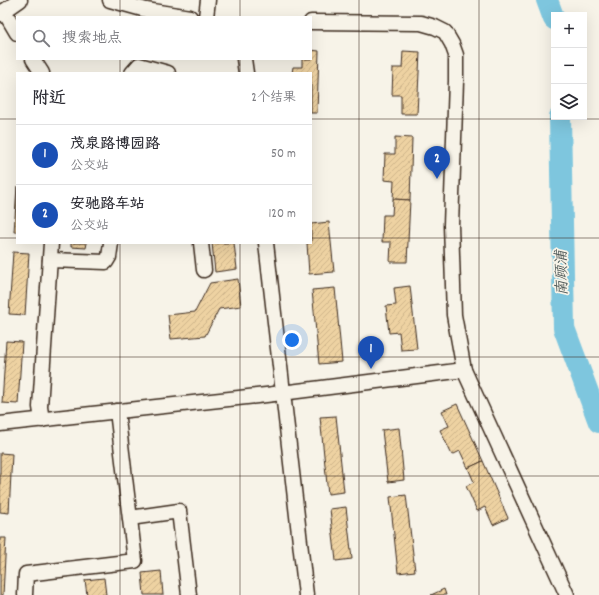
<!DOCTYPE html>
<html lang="zh">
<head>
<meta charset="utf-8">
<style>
	body { margin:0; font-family:Dekko,"LXGW WenKai TC",sans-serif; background:#f7f7f7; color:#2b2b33 }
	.controls { position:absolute; right:12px; top:12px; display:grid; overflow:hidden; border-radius:0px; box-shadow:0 4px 16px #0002 }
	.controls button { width:36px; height:36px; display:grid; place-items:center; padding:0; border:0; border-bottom:1px solid #e1e1e2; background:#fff; color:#2b2b33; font:20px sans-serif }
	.you { position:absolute; left:292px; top:340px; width:14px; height:14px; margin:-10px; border:3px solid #fff; border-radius:50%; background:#1a73e8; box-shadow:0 0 0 6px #1a73e833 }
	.badge { display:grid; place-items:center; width:26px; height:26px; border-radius:50%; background:#1f6fb2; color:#fff; font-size:13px; font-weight:700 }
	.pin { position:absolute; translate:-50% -33px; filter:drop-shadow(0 1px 2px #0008) }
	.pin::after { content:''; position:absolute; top:21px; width:14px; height:12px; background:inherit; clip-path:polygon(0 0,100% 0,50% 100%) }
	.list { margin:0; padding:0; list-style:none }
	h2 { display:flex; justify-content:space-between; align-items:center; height:52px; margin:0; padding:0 16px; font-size:17px }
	h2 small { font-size:13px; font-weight:400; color:#7c7c81 }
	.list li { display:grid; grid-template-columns:26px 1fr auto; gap:12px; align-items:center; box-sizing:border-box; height:60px; padding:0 16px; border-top:1px solid #e1e1e2 }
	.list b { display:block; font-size:15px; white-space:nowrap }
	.list p { margin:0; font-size:13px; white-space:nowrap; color:#7c7c81 }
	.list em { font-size:13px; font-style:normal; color:#7c7c81 }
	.icon { flex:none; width:22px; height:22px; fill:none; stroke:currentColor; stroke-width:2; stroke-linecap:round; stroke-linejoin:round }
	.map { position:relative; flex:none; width:599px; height:595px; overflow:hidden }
	.search { position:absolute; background:#fff; box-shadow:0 4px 16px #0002; left:16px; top:16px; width:296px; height:44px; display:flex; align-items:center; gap:10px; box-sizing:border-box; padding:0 14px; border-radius:0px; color:#7c7c81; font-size:15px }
	.panel { position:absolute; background:#fff; box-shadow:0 4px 16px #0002; left:16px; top:72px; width:296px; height:172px; border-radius:0px }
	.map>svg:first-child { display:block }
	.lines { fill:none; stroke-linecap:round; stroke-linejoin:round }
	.river { stroke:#7ec6de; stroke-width:22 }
	.building { fill:url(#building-hatch); stroke:#3b2a1e }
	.minor-casing { stroke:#3b2a1e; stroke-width:17 }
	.minor { stroke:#f7f3e8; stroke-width:14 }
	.grid { fill:none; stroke:#3b2a1e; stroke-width:1; stroke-opacity:0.55 }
	.labels { text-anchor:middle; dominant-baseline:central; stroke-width:3.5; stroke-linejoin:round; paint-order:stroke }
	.water-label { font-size:15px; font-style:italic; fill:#4f5958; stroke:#f7f3e8 }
</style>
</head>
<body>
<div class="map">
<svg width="599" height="595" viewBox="0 0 599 595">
	<defs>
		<pattern id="building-hatch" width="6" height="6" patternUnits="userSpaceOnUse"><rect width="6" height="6" fill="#eed2a2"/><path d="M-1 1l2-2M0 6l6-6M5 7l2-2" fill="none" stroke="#cdb48b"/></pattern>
	</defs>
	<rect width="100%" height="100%" fill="#f7f3e8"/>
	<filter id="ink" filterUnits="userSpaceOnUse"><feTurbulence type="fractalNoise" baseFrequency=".025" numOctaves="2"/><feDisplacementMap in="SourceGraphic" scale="8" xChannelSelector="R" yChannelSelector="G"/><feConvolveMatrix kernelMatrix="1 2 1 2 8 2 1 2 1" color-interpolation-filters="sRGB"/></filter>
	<g filter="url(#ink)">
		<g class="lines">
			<g class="river">
				<path d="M547,0L554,19"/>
				<path d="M560,117L564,328L599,422"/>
			</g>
		</g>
		<g class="building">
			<path d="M311,50L319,51L317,113H311V73H292L293,67H302V59H311Z"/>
			<path d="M403,51L420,52L417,114H401V95H392L393,68H402Z"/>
			<path d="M395,137L412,138L410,200L393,199L394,181L384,180L385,154H395Z"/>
			<path d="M17,186V232H14Z"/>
			<path d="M393,199L410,200L407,262H390L391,242H382L383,215H392Z"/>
			<path d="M329,222L334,272L309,274L307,243H311V224Z"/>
			<path d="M71,243H87L86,248L71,247Z"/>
			<path d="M212,243H234L237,269L215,272Z"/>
			<path d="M13,252L29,253L25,315L9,314Z"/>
			<path d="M238,279L241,306L219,309L205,336L171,339L168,315L195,312L210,283Z"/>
			<path d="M410,286L417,349L401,350L399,332L389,333L386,306L396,305L394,288Z"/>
			<path d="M335,288L342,362L319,364L312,290Z"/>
			<path d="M6,341L22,342L18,404L2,403Z"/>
			<path d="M457,404L483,461L468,468L460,451L452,455L440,430L449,426L442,411Z"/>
			<path d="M336,416L344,492L328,494L320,417Z"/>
			<path d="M399,428L404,480L388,482L382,430Z"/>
			<path d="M0,453L12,454L9,513L0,512Z"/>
			<path d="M483,461L508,518L493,525L485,507L477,511L466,486L474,482L468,468Z"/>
			<path d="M406,495L415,571L398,573L390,497Z"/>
			<path d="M346,507L352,559L336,561L330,509Z"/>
			<path d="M0,538H6L3,595H0Z"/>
			<path d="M161,571L163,595H144L142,573Z"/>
			<path d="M104,578L106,595H87L85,580Z"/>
			<path d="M444,589L446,595H431Z"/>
		</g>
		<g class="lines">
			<defs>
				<g id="minor">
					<path d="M110,0L146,10L190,17"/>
					<path d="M4,11L17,33"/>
					<path d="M0,14L20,0"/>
					<path d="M206,17L208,0"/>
					<path d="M311,22L421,23L435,27L445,32L452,44L456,55V81L451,225L454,315L464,370L567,595"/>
					<path d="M33,59L42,73"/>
					<path d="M244,59L246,73"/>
					<path d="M132,73L139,65L168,73"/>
					<path d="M201,243L204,270"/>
					<path d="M266,243L306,595"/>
					<path d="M50,260L106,262L109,257L111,243"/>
					<path d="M42,420L40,407L51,243"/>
					<path d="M0,424L266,395L464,370"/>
					<path d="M130,518L179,511L189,595"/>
					<path d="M25,595L26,574L135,561L117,411"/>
				</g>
			</defs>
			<use href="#minor" class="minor-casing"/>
			<use href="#minor" class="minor"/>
		</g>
	</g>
	<path class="grid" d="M120,0V17M240,0V17M359,0V595M479,0V595M120,59V73M240,59V73M0,119H17M311,119H599M0,238H17M311,238H599M120,243V595M240,243V595M0,357H599M0,476H599"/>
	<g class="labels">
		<g class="water-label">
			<text transform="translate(563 273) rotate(-91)">南顾浦</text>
		</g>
	</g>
</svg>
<div class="controls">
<button>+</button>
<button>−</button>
<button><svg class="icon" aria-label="layers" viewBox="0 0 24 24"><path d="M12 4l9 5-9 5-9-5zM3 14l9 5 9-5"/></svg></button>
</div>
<div class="you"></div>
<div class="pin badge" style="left:371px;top:369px;background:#1a4fb4">1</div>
<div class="pin badge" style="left:437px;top:179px;background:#1a4fb4">2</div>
<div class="search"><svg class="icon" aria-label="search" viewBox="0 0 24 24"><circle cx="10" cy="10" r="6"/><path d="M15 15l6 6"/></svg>搜索地点</div>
<section class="panel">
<h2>附近<small>2个结果</small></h2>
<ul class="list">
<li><span class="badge" style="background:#1a4fb4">1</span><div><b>茂泉路博园路</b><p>公交站</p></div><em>50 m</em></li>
<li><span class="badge" style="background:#1a4fb4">2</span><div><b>安驰路车站</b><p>公交站</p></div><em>120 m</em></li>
</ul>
</section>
</div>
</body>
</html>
